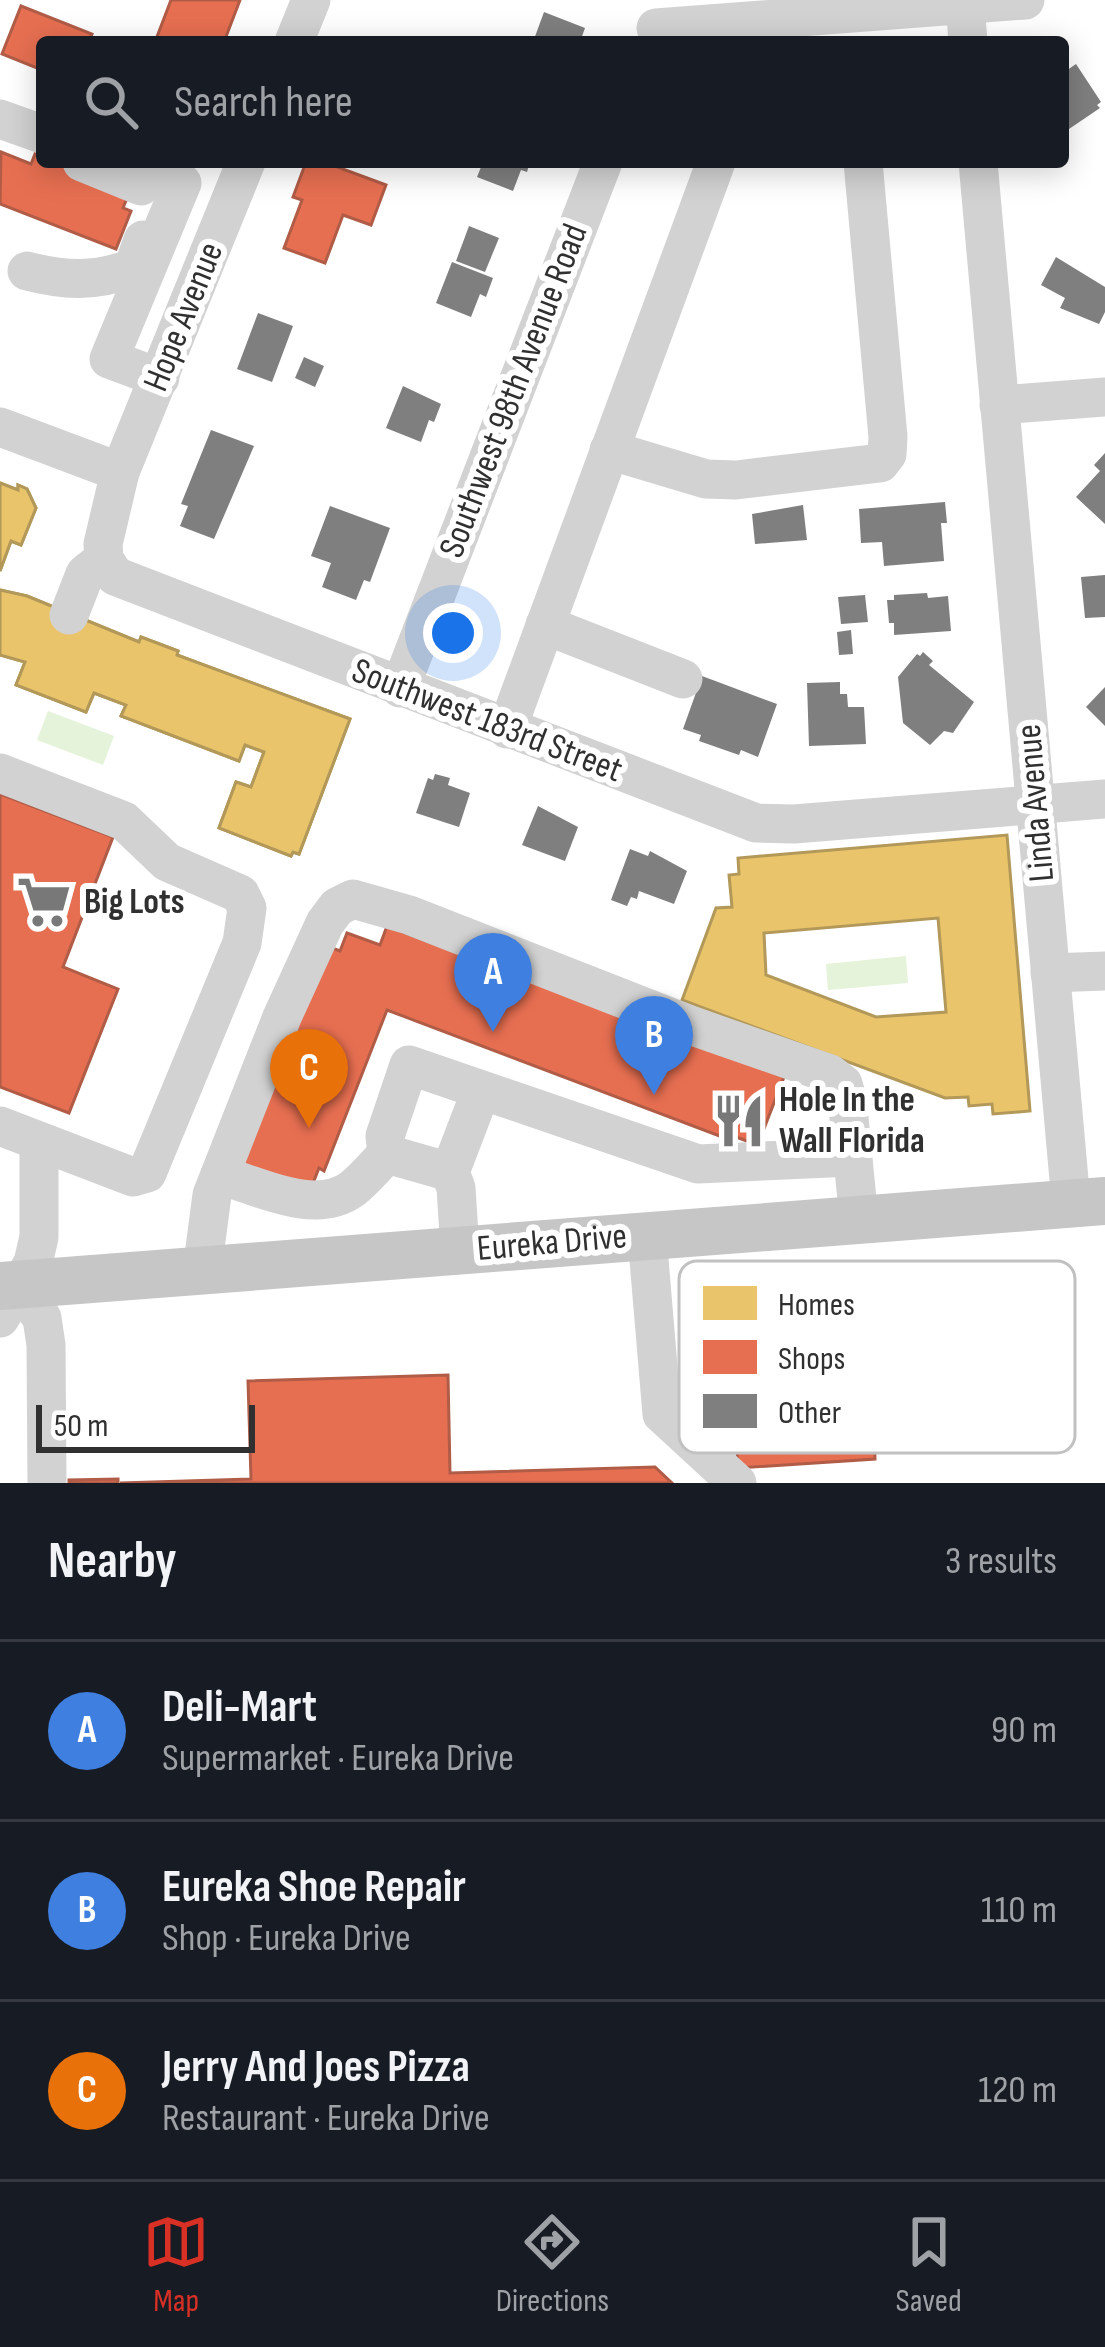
<!DOCTYPE html>
<html lang="en">
<head>
<meta charset="utf-8">
<style>
	body { margin:0; font-family:"Sofia Sans Condensed",sans-serif; background:#242831; color:#f1f3f6 }
	.scale { position:absolute; left:36px; bottom:30px; width:219px; box-sizing:border-box; padding-left:12px; border:6px solid #303030; border-top:0; font-size:33px; line-height:42px; white-space:nowrap; color:#303030; -webkit-text-stroke:9px #fff; paint-order:stroke }
	.you { position:absolute; left:453px; top:633px; width:42px; height:42px; margin:-30px; border:9px solid #fff; border-radius:50%; background:#1a73e8; box-shadow:0 0 0 18px #1a73e833 }
	.badge { display:grid; place-items:center; width:78px; height:78px; border-radius:50%; background:#d93025; color:#fff; font-size:39px; font-weight:700 }
	.pin { position:absolute; translate:-50% -99px; filter:drop-shadow(0 3px 6px #0008) }
	.pin::after { content:''; position:absolute; top:63px; width:42px; height:36px; background:inherit; clip-path:polygon(0 0,100% 0,50% 100%) }
	.list { margin:0; padding:0; list-style:none }
	h2 { display:flex; justify-content:space-between; align-items:center; height:156px; margin:0; padding:0 48px; font-size:51px }
	h2 small { font-size:39px; font-weight:400; color:#9ea1a6 }
	.list li { display:grid; grid-template-columns:78px 1fr auto; gap:36px; align-items:center; box-sizing:border-box; height:180px; padding:0 48px; border-top:3px solid #363941 }
	.list b { display:block; font-size:45px; white-space:nowrap }
	.list p { margin:0; font-size:39px; white-space:nowrap; color:#9ea1a6 }
	.list em { font-size:39px; font-style:normal; color:#9ea1a6 }
	.icon { flex:none; width:66px; height:66px; fill:none; stroke:currentColor; stroke-width:2; stroke-linecap:round; stroke-linejoin:round }
	.map { position:relative; flex:none; width:1105px; height:1483px; overflow:hidden }
	.search { position:absolute; background:#171b24; box-shadow:0 6px 30px #0003; left:36px; right:36px; top:36px; height:132px; display:flex; align-items:center; gap:30px; box-sizing:border-box; padding:0 42px; border-radius:12px; color:#9ea1a6; font-size:45px }
	.sheet { height:696px; background:#171b24 }
	nav { display:flex; justify-content:space-around; align-items:center; box-sizing:border-box; height:168px; border-top:3px solid #363941; background:#171b24; font-size:33px; color:#9ea1a6 }
	nav a { display:grid; justify-items:center; gap:6px }
	nav .on { color:#d93025 }
	.map>svg:first-child { display:block }
	.water { fill:#e4f3d9 }
	.homes { fill:#e9c46a; stroke:#b29859; stroke-width:3; fill-rule:evenodd }
	.shops { fill:#e76f51; stroke:#b05c47; stroke-width:3 }
	.building { fill:#7f7f7f }
	.lines { fill:none; stroke-linecap:round; stroke-linejoin:round }
	.minor { stroke:#d2d2d2; stroke-width:39 }
	.major { stroke:#c6c6c6; stroke-width:48 }
	.labels { text-anchor:middle; dominant-baseline:central; stroke-width:12; stroke-linejoin:round; paint-order:stroke }
	.street-label { font-size:36px; fill:#303030; stroke:#fff }
	.poi-label { font-size:36px; font-weight:bold; fill:#303030; stroke:#fff; text-anchor:start }
	.key { fill:#fff; stroke:#c1c1c1; stroke-width:3 }
	.key-label { font-size:33px; fill:#303030 }
</style>
</head>
<body>
<div class="map">
<svg width="1105" height="1483" viewBox="0 0 1105 1483">
	<rect width="100%" height="100%" fill="#fff"/>
	<g class="water">
		<path d="M48,711L114,736L103,765L37,740Z"/>
		<path d="M906,956L908,983L828,990L826,964Z"/>
	</g>
	<g class="homes">
		<path d="M0,483L18,490V485L27,489L36,508L21,545L11,541L0,571Z"/>
		<path d="M0,483L18,490V485L27,489L36,508L21,545L11,541L0,571Z"/>
		<path d="M0,590L27,596L139,642L141,637L178,651L177,655L350,719L299,854L293,852L291,856L219,828L236,782L251,787L264,752L245,745L239,761L121,716L126,705L94,693L86,712L16,685L25,662L0,655Z"/>
		<path d="M0,590L27,596L139,642L141,637L178,651L177,655L350,719L299,854L293,852L291,856L219,828L236,782L251,787L264,752L245,745L239,761L121,716L126,705L94,693L86,712L16,685L25,662L0,655Z"/>
		<path d="M1007,835L1030,1111L993,1114L992,1104L969,1106L968,1097L945,1098L682,1000L716,908L732,907L729,875L739,874L738,858ZM938,918L946,1012L876,1017L766,975L764,933Z"/>
	</g>
	<g class="shops">
		<path d="M171,0H240L224,42H155Z"/>
		<path d="M21,6L92,34L89,42H42V70L2,54Z"/>
		<path d="M1,152L31,164L35,154L42,157V162H56L130,191L123,208L131,211L116,249L0,204Z"/>
		<path d="M306,162H324L386,185L371,225L343,215L325,263L284,248L302,200L293,197Z"/>
		<path d="M0,794L113,837L63,967L118,989L69,1113L0,1087Z"/>
		<path d="M387,926L784,1077L760,1139L752,1143L731,1135L730,1140L387,1010L324,1171L319,1168L310,1191L238,1164L327,946L340,951L347,933L380,945Z"/>
		<path d="M872,1367L875,1459L738,1468L734,1404H729L727,1377L759,1375V1380L842,1375V1369Z"/>
		<path d="M448,1375L450,1473L655,1467L672,1483H120L251,1479L248,1381Z"/>
		<path d="M118,1479V1483H69V1480Z"/>
	</g>
	<g class="building">
		<path d="M544,12L585,28L580,42H533Z"/>
		<path d="M1076,64L1101,102L1097,105L1100,108L1069,129L1063,119V73Z"/>
		<path d="M483,162H530L527,172L521,170L513,191L477,177Z"/>
		<path d="M469,226L499,238L485,272L456,261Z"/>
		<path d="M1056,257L1105,287V312L1099,324L1060,308L1065,298L1041,285Z"/>
		<path d="M452,262L493,278L486,297L480,294L471,317L436,303Z"/>
		<path d="M258,313L293,326L272,382L237,369Z"/>
		<path d="M304,357L324,366L315,387L295,378Z"/>
		<path d="M403,386L441,404L434,422L429,420L421,442L386,428Z"/>
		<path d="M211,430L254,446L214,539L180,526L188,506L181,504Z"/>
		<path d="M1105,453V524L1076,497L1100,471L1094,465Z"/>
		<path d="M945,502L947,523H941L944,561L884,566L882,542L861,543L859,509Z"/>
		<path d="M803,505L807,540L755,544L752,514Z"/>
		<path d="M330,506L390,528L370,582L364,580L356,600L322,587L331,563L311,556Z"/>
		<path d="M1105,575V617L1085,618L1081,577Z"/>
		<path d="M927,593L928,598L948,596L951,631L894,635V623H889L887,600H894V595Z"/>
		<path d="M865,595L868,622L841,624L838,597Z"/>
		<path d="M851,630L853,654L839,655L837,632Z"/>
		<path d="M923,652L933,661L929,665L974,702L953,733L944,731L930,745L903,723L898,677L917,654L920,656Z"/>
		<path d="M702,676L777,704L758,757L741,750L739,755L699,741L701,735L683,729Z"/>
		<path d="M840,682V694H847L848,707H864L866,744L809,746L807,683Z"/>
		<path d="M1105,687V726L1086,707Z"/>
		<path d="M435,774L450,778L448,785L470,793L459,827L416,813L428,778L433,780Z"/>
		<path d="M538,806L578,827L565,861L522,845Z"/>
		<path d="M630,849L648,856L650,851L687,871L674,904L639,891L637,899L631,897L627,906L611,900Z"/>
	</g>
	<g class="lines">
		<g class="minor">
			<path d="M965,4L968,42"/>
			<path d="M656,28L1025,0"/>
			<path d="M294,42L311,0"/>
			<path d="M0,119L42,134"/>
			<path d="M82,162L141,186"/>
			<path d="M122,162L182,183L109,359L160,378"/>
			<path d="M246,162L120,472L103,544L104,559L115,576L756,823L794,824L1105,799"/>
			<path d="M978,162L1071,1202"/>
			<path d="M27,271C65,281 95,282 133,268L143,240"/>
			<path d="M999,405L1105,397"/>
			<path d="M0,427L120,472"/>
			<path d="M609,450L706,479L736,480L880,463L887,454L888,437L863,162"/>
			<path d="M69,615L85,574L104,559"/>
			<path d="M545,625L683,679"/>
			<path d="M400,688L603,162"/>
			<path d="M507,729L716,162"/>
			<path d="M0,773L124,821L167,862L240,894L247,908L242,943L147,1173L133,1177L0,1126"/>
			<path d="M1050,973L1105,971"/>
			<path d="M450,1172L481,1091"/>
			<path d="M220,1175C258,1186 315,1216 352,1189C365,1179 376,1165 387,1154"/>
			<path d="M647,1236L662,1414L737,1483"/>
			<path d="M460,1250L456,1188L450,1172L387,1154L385,1136L409,1065L698,1164L852,1157"/>
			<path d="M202,1271L212,1195L282,1017L325,923L337,907L353,899L409,915L690,1025L830,1074L843,1084L847,1098L859,1220"/>
			<path d="M18,1285L42,1318L46,1345L47,1483"/>
			<path d="M0,1318L33,1263L39,1237V1142"/>
		</g>
		<path class="major" d="M0,1286L1105,1201"/>
	</g>
	<defs>
		<symbol id="supermarket-bare" viewBox="-9 -9 18 18"><path d="M-6-5.5h2.5l.6 2H6L4.5 2H-2.5L-4.4-4H-6ZM-1.5 3.2a1.3 1.3 0 1 0 .1 0ZM3 3.2a1.3 1.3 0 1 0 .1 0Z" fill="#787878" stroke="#fff" stroke-width="2.5" paint-order="stroke"/></symbol>
		<symbol id="restaurant-bare" viewBox="-9 -9 18 18"><path d="M-5-6h1v4h1v-4h1v4h1v-4h1v5L-1.5 .5V6h-2V.5L-5-1ZM5-6V6H3V1.5H1.5Q1.5-4 5-6Z" fill="#787878" stroke="#fff" stroke-width="2.5" paint-order="stroke"/></symbol>
	</defs>
	<g fill-rule="evenodd">
		<use href="#supermarket-bare" x="6" y="864" width="76" height="76"/>
		<use href="#restaurant-bare" x="701" y="1083" width="76" height="76"/>
	</g>
	<g class="labels">
		<g class="street-label">
			<text transform="translate(184 317) rotate(-68)">Hope Avenue</text>
			<text transform="translate(514 391) rotate(-69)">Southwest 98th Avenue Road</text>
			<text transform="translate(487 721) rotate(21)">Southwest 183rd Street</text>
			<text transform="translate(1036 803) rotate(-95)">Linda Avenue</text>
			<text transform="translate(552 1243) rotate(-5)">Eureka Drive</text>
		</g>
		<g class="poi-label">
			<text x="84" y="902">Big Lots</text>
			<text x="779" y="1100">Hole In the<tspan x="779" dy="41">Wall Florida</tspan></text>
		</g>
	</g>
	<rect x="679" y="1261" width="396" height="192" rx="18" class="key"/>
	<rect x="703" y="1286" width="54" height="34" fill="#e9c46a"/>
	<rect x="703" y="1340" width="54" height="34" fill="#e76f51"/>
	<rect x="703" y="1394" width="54" height="34" fill="#7f7f7f"/>
	<g class="key-label">
		<text x="778" y="1315">Homes</text>
		<text x="778" y="1369">Shops</text>
		<text x="778" y="1423">Other</text>
	</g>
</svg>
<div class="scale">50 m</div>
<div class="you"></div>
<div class="pin badge" style="left:493px;top:1032px;background:#3f7fe0">A</div>
<div class="pin badge" style="left:654px;top:1095px;background:#3f7fe0">B</div>
<div class="pin badge" style="left:309px;top:1128px;background:#e8710a">C</div>
<div class="search"><svg class="icon" aria-label="search" viewBox="0 0 24 24"><circle cx="10" cy="10" r="6"/><path d="M15 15l6 6"/></svg>Search here</div>
</div>
<section class="sheet">
<h2>Nearby<small>3 results</small></h2>
<ul class="list">
<li><span class="badge" style="background:#3f7fe0">A</span><div><b>Deli-Mart</b><p>Supermarket · Eureka Drive</p></div><em>90 m</em></li>
<li><span class="badge" style="background:#3f7fe0">B</span><div><b>Eureka Shoe Repair</b><p>Shop · Eureka Drive</p></div><em>110 m</em></li>
<li><span class="badge" style="background:#e8710a">C</span><div><b>Jerry And Joes Pizza</b><p>Restaurant · Eureka Drive</p></div><em>120 m</em></li>
</ul>
</section>
<nav>
<a class="on"><svg class="icon" aria-label="map" viewBox="0 0 24 24"><path d="M3 6l6-2 6 2 6-2v14l-6 2-6-2-6 2zM9 4v14M15 6v14"/></svg>Map</a>
<a><svg class="icon" aria-label="directions" viewBox="0 0 24 24"><path d="M12 3l9 9-9 9-9-9zM9 14v-3h6M13 9l2 2-2 2"/></svg>Directions</a>
<a><svg class="icon" aria-label="saved" viewBox="0 0 24 24"><path d="M7 4h10v16l-5-4-5 4z"/></svg>Saved</a>
</nav>
</body>
</html>
